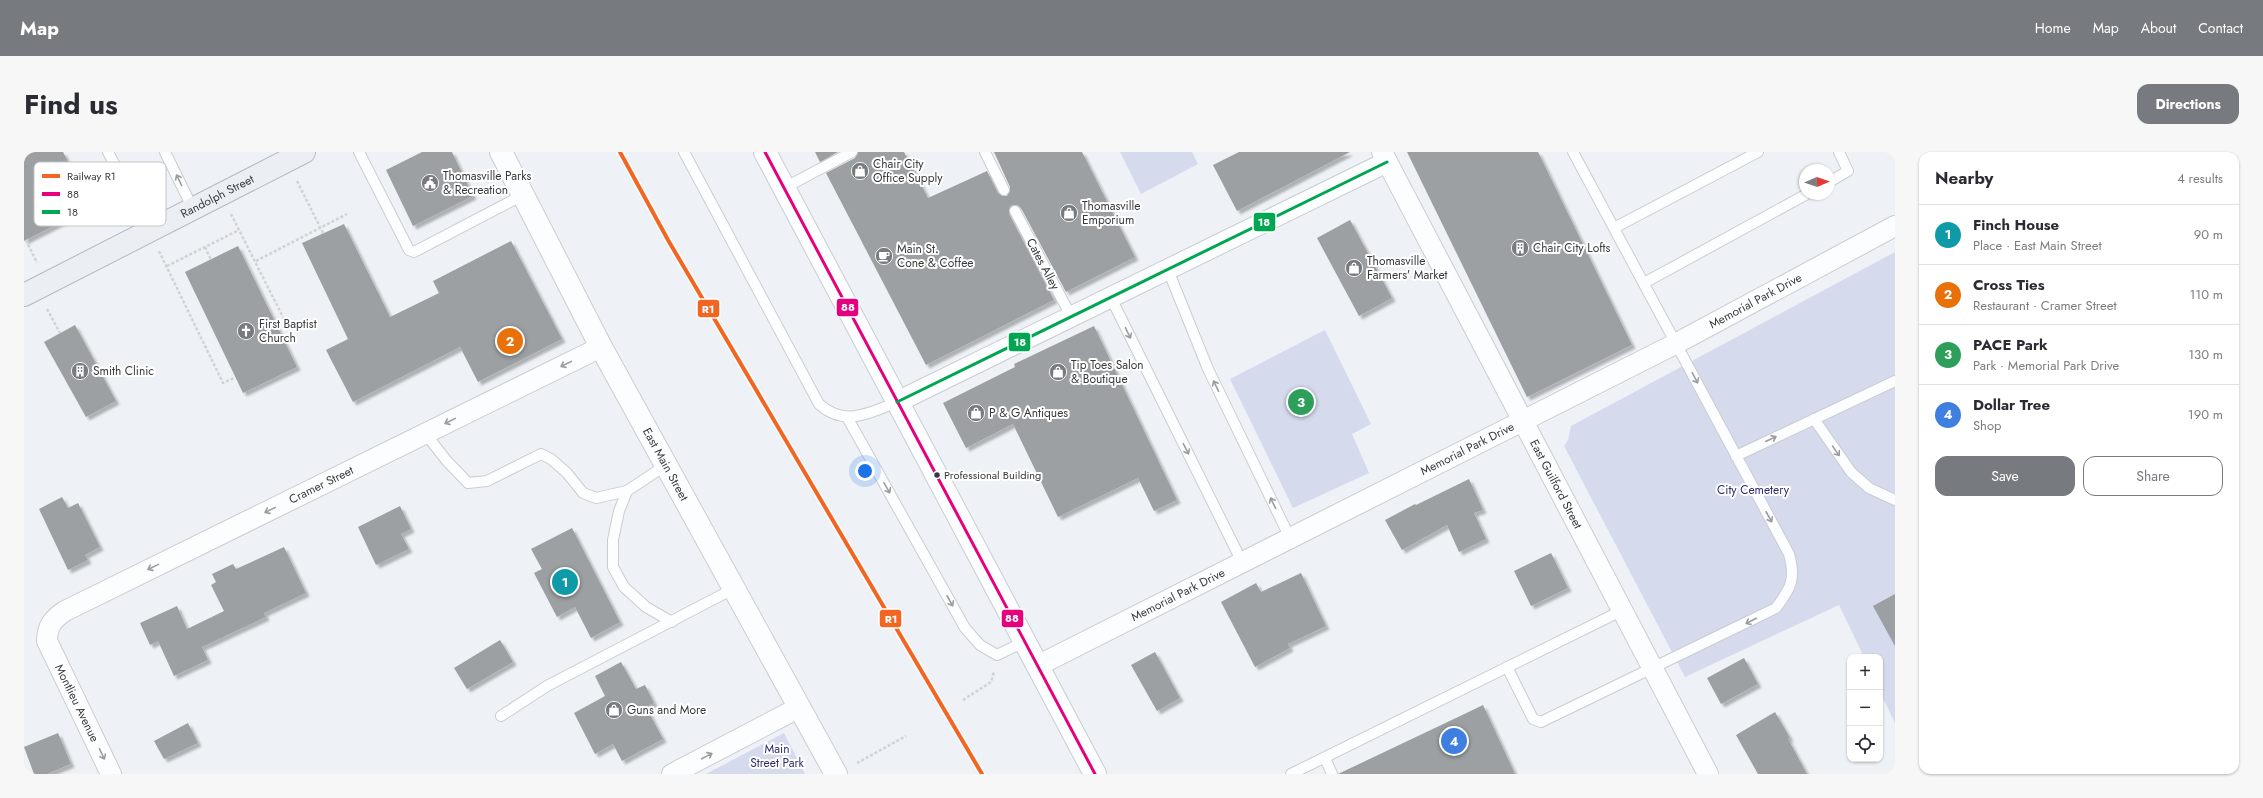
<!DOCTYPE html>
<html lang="en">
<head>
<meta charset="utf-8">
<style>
	body { margin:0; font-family:Jost,sans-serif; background:#f7f7f7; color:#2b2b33 }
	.controls { position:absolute; right:12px; bottom:12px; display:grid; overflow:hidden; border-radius:8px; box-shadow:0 1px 3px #0004 }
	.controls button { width:36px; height:36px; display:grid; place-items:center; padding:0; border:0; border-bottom:1px solid #e1e1e2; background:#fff; color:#2b2b33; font:20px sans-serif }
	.compass { position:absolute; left:1775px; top:12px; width:36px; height:36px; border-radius:50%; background:#fff; box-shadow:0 1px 3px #0004; rotate:88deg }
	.you { position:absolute; left:841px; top:319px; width:14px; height:14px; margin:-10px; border:3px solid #fff; border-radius:50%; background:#1a73e8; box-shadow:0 0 0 6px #1a73e833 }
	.badge { display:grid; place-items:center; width:26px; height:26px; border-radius:50%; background:#777a7e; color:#fff; font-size:13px; font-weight:700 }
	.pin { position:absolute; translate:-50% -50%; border:2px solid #fff; box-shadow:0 1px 4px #0006 }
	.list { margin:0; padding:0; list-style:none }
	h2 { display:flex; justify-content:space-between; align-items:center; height:52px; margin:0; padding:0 16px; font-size:17px }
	h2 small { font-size:13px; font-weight:400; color:#7c7c81 }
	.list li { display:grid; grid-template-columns:26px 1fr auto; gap:12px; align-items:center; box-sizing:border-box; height:60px; padding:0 16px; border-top:1px solid #e1e1e2 }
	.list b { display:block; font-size:15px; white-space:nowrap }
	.list p { margin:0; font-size:13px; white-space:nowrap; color:#7c7c81 }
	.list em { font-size:13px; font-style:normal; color:#7c7c81 }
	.actions { display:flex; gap:8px; padding:12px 16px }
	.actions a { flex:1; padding:9px 0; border:1px solid #777a7e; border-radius:12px; text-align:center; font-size:14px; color:#777a7e }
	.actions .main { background:#777a7e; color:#fff }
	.icon { flex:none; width:22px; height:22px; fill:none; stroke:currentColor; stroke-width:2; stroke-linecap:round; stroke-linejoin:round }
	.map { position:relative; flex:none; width:1871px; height:622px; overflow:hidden; border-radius:12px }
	header { display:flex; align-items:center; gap:24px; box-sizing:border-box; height:56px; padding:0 20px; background:#777a7e; color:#fff }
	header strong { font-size:19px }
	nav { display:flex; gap:22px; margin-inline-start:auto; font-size:14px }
	.intro { display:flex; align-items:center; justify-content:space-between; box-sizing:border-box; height:96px; padding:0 24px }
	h1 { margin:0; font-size:28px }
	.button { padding:10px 18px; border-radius:12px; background:#777a7e; color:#fff; font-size:14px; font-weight:700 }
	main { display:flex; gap:24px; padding:0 24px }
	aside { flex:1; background:#fff; border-radius:12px; box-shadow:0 1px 3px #0004 }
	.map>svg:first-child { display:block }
	.green { fill:#d5daed }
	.building { fill:#9ca0a2; filter:url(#shadow) }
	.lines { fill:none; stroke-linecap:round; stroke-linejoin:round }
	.lane-casing { stroke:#cacdd0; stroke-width:12 }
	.street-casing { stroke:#cacdd0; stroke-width:22 }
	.secondary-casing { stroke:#cacdd0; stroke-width:24 }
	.primary-casing { stroke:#b3bac4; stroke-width:24 }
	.path { stroke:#d1d3d3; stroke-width:2.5; stroke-dasharray:3 2; stroke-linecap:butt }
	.lane { stroke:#fcfdfe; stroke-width:10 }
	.street { stroke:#fcfdfe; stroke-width:20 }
	.secondary { stroke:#fcfdfe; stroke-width:22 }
	.primary { stroke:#ebeff4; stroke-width:22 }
	.bus-1-casing { stroke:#fff; stroke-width:6 }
	.bus-2-casing { stroke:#fff; stroke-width:6 }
	.bus-1 { stroke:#e5007d; stroke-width:3 }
	.bus-2 { stroke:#00a651; stroke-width:3 }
	.rail-1-casing { stroke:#fff; stroke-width:7 }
	.rail-1 { stroke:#f26522; stroke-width:4 }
	.oneway { stroke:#9a9c9e }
	.bus-dot { fill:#373a3d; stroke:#fff; stroke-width:1.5 }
	.labels { text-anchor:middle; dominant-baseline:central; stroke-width:4; stroke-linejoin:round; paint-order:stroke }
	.bus-label { font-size:11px; fill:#373a3d; stroke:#fff; text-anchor:start }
	.poi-label { font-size:12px; fill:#373a3d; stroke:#fff; text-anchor:start }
	.street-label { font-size:12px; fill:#373a3d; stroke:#fff }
	.park-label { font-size:12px; fill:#2d2e6c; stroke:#fff }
	.key { fill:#fff; stroke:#c3c4c5; stroke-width:1 }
	.key-label { font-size:11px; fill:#373a3d }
	.line-badge { stroke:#fff; stroke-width:1.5 }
	.badge-label { font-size:11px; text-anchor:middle; font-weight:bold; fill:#fff }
</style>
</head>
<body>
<header>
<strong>Map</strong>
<nav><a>Home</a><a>Map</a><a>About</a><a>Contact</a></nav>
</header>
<div class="intro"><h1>Find us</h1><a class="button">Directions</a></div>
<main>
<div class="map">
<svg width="1871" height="622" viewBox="0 0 1871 622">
	<defs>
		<filter id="shadow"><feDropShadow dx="3.5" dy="3.5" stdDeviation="1" flood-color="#0004"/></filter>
	</defs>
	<rect width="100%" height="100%" fill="#eef2f6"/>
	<g class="green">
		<path d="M1096,0H1168L1174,12L1117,42Z"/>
		<path d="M1871,100V571L1856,540V505H1840L1815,453L1661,525L1540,294L1544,288L1547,274Z"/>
		<path d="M1301,178L1347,272L1328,282L1345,321L1269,356L1206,227Z"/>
		<path d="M760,581L781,622H682Z"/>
	</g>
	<g class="building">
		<path d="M0,0H39L67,55L0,89Z"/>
		<path d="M398,0H428L449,44L389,74L362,18Z"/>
		<path d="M791,0H814L796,10Z"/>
		<path d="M834,0H880L904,46L963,19L974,41L979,44H983L986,35L970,0H1058L1111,105L1042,140L997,56L994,53H988L985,56V62L1030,148L902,213L802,21L831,6Z"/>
		<path d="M1215,0H1326L1213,59L1189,13Z"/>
		<path d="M1383,0H1514L1608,193L1503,245Z"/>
		<path d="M1326,68L1368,146L1335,164L1293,86Z"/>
		<path d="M320,72L366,165L415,141L409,129L487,89L538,187L454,230L436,195L329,250L302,198L324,187L278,91Z"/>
		<path d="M214,94L273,215L219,241L161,120Z"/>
		<path d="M51,173L92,249L62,265L20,190Z"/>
		<path d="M1070,174L1153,348L1130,359L1114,326L1034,365L989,272L942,296L919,251L991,215L990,212Z"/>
		<path d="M1445,327L1459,358L1450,361L1462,387L1435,400L1423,373L1378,398L1361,368L1391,352L1392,353Z"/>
		<path d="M38,345L44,356L54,351L76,395L61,403L64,408L44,418L15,357Z"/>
		<path d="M376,354L387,377L377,382L385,397L352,413L334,375Z"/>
		<path d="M548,376L596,470L567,486L551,455L533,465L510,421L518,417L507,397Z"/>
		<path d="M260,395L282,441L240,461L242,465L178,495L184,508L150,524L134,489L126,493L116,471L153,454L163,477L200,459L187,433L192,430L188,422L209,412L212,417Z"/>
		<path d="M1527,401L1544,436L1507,454L1490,419Z"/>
		<path d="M1277,421L1302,474L1264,492L1266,496L1231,515L1197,450L1232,431L1237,440Z"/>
		<path d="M1871,442V494L1849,454Z"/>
		<path d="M476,488L489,510L443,537L430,516Z"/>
		<path d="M1131,500L1156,546L1133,559L1107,513Z"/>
		<path d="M1720,506L1734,532L1697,552L1683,526Z"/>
		<path d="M597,510L612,537L621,533L630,551L622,555L639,587L598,609L589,592L571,602L550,561L581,544L571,524Z"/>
		<path d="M1459,553L1491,622H1314L1434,565Z"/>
		<path d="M1751,560L1766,586L1764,587L1783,622H1734L1712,583Z"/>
		<path d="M164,571L174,591L140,607L130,589Z"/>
		<path d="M34,581L47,612L23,622H10L0,595Z"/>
	</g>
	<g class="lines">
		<defs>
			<g id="lane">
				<path d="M84,0L125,79"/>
				<path d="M141,0L169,57"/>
				<path d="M335,0L385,98L390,100L499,43"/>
				<path d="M660,0L795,252C820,275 846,261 873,250"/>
				<path d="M961,0L980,38"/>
				<path d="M1805,30L1824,19L1815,0"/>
				<path d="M760,36L828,0"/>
				<path d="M991,59L1047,164"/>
				<path d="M1590,76L1734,0"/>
				<path d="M1144,118L1184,217L1266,386"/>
				<path d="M1620,131L1783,42"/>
				<path d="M1087,146L1218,410"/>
				<path d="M823,265L941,476L956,493L973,503L1000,490"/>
				<path d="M1790,267L1827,320L1845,336L1871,348"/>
				<path d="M401,281L422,308L444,331L463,329L517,302L527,307L543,321L559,341L572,346L603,339"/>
				<path d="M1712,304L1871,229"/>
				<path d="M642,313L603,339L595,359L589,388V415L600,435L622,455L648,470"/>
				<path d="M1483,515L1509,567L1517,570L1752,456C1767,436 1772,427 1765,402L1549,0"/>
				<path d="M477,564L523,534L711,436"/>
				<path d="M1301,606L1308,622"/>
				<path d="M1267,622L1597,459"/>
			</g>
			<g id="street">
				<path id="s1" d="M1358,0L1684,622"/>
				<path d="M873,250L1363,10"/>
				<path id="s2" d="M1013,514L1653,191L1871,74"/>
				<path id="s3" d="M87,622L23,489C23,474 29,467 41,459L577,195"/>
				<path d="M648,622L776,555"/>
			</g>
			<g id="secondary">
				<path id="s4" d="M477,0L577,195L812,622"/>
				<path d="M741,0L1071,622"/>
			</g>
			<g id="primary">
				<path id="s5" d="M0,143L280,0"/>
			</g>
		</defs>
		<use href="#lane" class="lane-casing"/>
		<use href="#street" class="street-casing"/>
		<use href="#secondary" class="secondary-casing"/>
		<use href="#primary" class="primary-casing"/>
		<g class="path">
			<path d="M273,29L299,81"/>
			<path d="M207,62L267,181"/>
			<path d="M2,88L13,111"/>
			<path d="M181,95L187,108"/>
			<path d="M135,99L199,231L210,226"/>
			<path d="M232,109L323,62"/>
			<path d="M143,114L215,78"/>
			<path d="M23,157L36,181"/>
			<path d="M939,548L967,530L970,520"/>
			<path d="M833,611L882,584"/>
		</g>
		<use href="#lane" class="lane"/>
		<use href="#street" class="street"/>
		<use href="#secondary" class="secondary"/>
		<use href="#primary" class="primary"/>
		<defs>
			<path id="bus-1" d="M741,0L1071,622"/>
			<path id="bus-2" d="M873,250L1363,10"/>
		</defs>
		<use href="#bus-1" class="bus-1-casing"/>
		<use href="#bus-2" class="bus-2-casing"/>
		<use href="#bus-1" class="bus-1"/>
		<use href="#bus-2" class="bus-2"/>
		<defs>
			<path id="rail-1" d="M596,0L644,88L958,622"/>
		</defs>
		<use href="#rail-1" class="rail-1-casing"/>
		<use href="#rail-1" class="rail-1"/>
	</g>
	<defs><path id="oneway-shaft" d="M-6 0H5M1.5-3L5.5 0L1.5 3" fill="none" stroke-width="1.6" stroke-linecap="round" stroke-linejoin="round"/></defs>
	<g class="oneway">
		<use href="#oneway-shaft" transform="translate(155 28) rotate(-116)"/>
		<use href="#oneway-shaft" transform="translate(1104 181) rotate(64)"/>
		<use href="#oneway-shaft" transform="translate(542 212) rotate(154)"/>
		<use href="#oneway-shaft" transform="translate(1671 226) rotate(62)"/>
		<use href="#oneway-shaft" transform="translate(1192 234) rotate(-116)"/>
		<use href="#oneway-shaft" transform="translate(426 269) rotate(154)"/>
		<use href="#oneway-shaft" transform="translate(1747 287) rotate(-25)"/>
		<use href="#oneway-shaft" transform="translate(1162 297) rotate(63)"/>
		<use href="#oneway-shaft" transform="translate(1812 299) rotate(55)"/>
		<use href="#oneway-shaft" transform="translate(863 336) rotate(60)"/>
		<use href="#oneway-shaft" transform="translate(1249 351) rotate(-116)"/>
		<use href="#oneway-shaft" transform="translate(246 358) rotate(154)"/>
		<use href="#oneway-shaft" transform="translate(1745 365) rotate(61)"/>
		<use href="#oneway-shaft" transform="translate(129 415) rotate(154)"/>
		<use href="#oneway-shaft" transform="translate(926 449) rotate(61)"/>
		<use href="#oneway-shaft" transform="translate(1727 469) rotate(153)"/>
		<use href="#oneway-shaft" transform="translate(78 602) rotate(64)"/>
		<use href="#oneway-shaft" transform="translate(683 604) rotate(-28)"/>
	</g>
	<defs>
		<symbol id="shop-disc" viewBox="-11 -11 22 22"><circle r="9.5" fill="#777a7e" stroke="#fff"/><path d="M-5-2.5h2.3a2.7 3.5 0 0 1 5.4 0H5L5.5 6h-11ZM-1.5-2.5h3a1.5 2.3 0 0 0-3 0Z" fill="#fff"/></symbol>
		<symbol id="civic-disc" viewBox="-11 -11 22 22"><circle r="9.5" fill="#777a7e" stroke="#fff"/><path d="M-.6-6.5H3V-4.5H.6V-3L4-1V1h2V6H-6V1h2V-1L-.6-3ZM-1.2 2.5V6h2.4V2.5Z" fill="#fff"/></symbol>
		<symbol id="building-disc" viewBox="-11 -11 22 22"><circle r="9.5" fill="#777a7e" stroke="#fff"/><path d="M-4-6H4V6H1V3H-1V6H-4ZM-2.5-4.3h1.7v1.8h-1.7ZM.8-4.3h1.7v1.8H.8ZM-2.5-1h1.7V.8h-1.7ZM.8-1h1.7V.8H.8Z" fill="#fff"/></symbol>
		<symbol id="cafe-disc" viewBox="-11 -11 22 22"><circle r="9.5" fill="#777a7e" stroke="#fff"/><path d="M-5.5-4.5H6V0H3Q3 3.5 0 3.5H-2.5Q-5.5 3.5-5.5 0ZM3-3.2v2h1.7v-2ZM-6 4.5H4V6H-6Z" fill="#fff"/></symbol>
		<symbol id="church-disc" viewBox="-11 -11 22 22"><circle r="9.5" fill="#777a7e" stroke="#fff"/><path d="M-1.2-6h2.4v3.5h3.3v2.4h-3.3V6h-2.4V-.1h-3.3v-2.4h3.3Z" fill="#fff"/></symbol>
	</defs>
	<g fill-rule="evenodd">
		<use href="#shop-disc" x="826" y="9" width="20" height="20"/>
		<use href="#civic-disc" x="396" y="21" width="20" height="20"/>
		<use href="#shop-disc" x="1035" y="51" width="20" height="20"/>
		<use href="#building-disc" x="1486" y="86" width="20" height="20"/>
		<use href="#cafe-disc" x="850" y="94" width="20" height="20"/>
		<use href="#shop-disc" x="1320" y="106" width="20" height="20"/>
		<use href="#church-disc" x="212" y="169" width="20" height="20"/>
		<use href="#building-disc" x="46" y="209" width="20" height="20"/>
		<use href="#shop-disc" x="1024" y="210" width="20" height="20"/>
		<use href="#shop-disc" x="942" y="251" width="20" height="20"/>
		<use href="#shop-disc" x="580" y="548" width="20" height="20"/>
	</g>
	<circle class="bus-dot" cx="913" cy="323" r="3.5"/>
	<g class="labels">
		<g class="bus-label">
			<text x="920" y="323">Professional Building</text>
		</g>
		<g class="poi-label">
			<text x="849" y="12">Chair City<tspan x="849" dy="14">Office Supply</tspan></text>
			<text x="419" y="24">Thomasville Parks<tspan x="419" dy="14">&amp; Recreation</tspan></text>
			<text x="1058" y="54">Thomasville<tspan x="1058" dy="14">Emporium</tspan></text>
			<text x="1509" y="96">Chair City Lofts</text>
			<text x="873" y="97">Main St.<tspan x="873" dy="14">Cone &amp; Coffee</tspan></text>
			<text x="1343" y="109">Thomasville<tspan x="1343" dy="14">Farmers' Market</tspan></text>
			<text x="235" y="172">First Baptist<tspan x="235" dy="14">Church</tspan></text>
			<text x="1047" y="213">Tip Toes Salon<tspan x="1047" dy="14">&amp; Boutique</tspan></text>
			<text x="69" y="219">Smith Clinic</text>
			<text x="965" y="261">P &amp; G Antiques</text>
			<text x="603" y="558">Guns and More</text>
		</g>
		<g class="street-label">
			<text stroke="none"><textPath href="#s5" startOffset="217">Randolph Street</textPath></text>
			<text transform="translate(1019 112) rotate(62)">Cates Alley</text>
			<text stroke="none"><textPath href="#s2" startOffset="806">Memorial Park Drive</textPath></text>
			<text stroke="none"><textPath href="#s2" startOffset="482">Memorial Park Drive</textPath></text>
			<text stroke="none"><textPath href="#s4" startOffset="353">East Main Street</textPath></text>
			<text stroke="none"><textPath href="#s3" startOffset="470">Cramer Street</textPath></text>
			<text stroke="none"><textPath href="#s1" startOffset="375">East Guilford Street</textPath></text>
			<text stroke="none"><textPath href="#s2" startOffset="158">Memorial Park Drive</textPath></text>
			<text transform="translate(53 551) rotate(64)">Montlieu Avenue</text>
		</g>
		<g class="park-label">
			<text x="1729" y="338">City Cemetery</text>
			<text x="753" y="597">Main<tspan x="753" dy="14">Street Park</tspan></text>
		</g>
	</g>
	<rect x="10" y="10" width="132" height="64" rx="6" class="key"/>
	<rect x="18" y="22" width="18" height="4" fill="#f26522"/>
	<rect x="18" y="40" width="18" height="4" fill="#e5007d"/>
	<rect x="18" y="58" width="18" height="4" fill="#00a651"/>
	<g class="key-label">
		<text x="43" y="28">Railway R1</text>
		<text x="43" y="46">88</text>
		<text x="43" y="64">18</text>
	</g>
	<g class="line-badge">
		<rect x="1229" y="60" width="23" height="20" rx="4" fill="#00a651"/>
		<rect x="812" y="146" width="23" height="19" rx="4" fill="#e5007d"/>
		<rect x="673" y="147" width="23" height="19" rx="4" fill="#f26522"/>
		<rect x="984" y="180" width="23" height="20" rx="4" fill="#00a651"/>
		<rect x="977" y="457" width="23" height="19" rx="4" fill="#e5007d"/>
		<rect x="855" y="457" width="23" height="19" rx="4" fill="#f26522"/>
	</g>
	<g class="badge-label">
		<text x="1240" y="74">18</text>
		<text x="824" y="159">88</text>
		<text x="684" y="161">R1</text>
		<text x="996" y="194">18</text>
		<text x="988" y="470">88</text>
		<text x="867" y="471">R1</text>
	</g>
</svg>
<div class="controls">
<button>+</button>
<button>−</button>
<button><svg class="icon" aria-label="locate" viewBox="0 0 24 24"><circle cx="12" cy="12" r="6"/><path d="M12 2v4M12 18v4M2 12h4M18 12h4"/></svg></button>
</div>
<svg class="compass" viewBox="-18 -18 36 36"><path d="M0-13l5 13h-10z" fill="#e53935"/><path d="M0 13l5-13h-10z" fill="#7c7c81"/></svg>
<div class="you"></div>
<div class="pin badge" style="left:541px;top:430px;background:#0f9aa8">1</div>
<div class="pin badge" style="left:486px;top:189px;background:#e8710a">2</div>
<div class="pin badge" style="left:1277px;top:250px;background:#2e9e5b">3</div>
<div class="pin badge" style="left:1430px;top:589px;background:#3f7fe0">4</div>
</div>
<aside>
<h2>Nearby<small>4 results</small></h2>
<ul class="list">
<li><span class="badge" style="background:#0f9aa8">1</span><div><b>Finch House</b><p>Place · East Main Street</p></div><em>90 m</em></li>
<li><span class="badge" style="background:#e8710a">2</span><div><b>Cross Ties</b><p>Restaurant · Cramer Street</p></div><em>110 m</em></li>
<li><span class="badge" style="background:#2e9e5b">3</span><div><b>PACE Park</b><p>Park · Memorial Park Drive</p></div><em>130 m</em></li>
<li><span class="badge" style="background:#3f7fe0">4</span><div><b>Dollar Tree</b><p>Shop</p></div><em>190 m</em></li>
</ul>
<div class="actions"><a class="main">Save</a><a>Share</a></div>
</aside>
</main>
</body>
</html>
